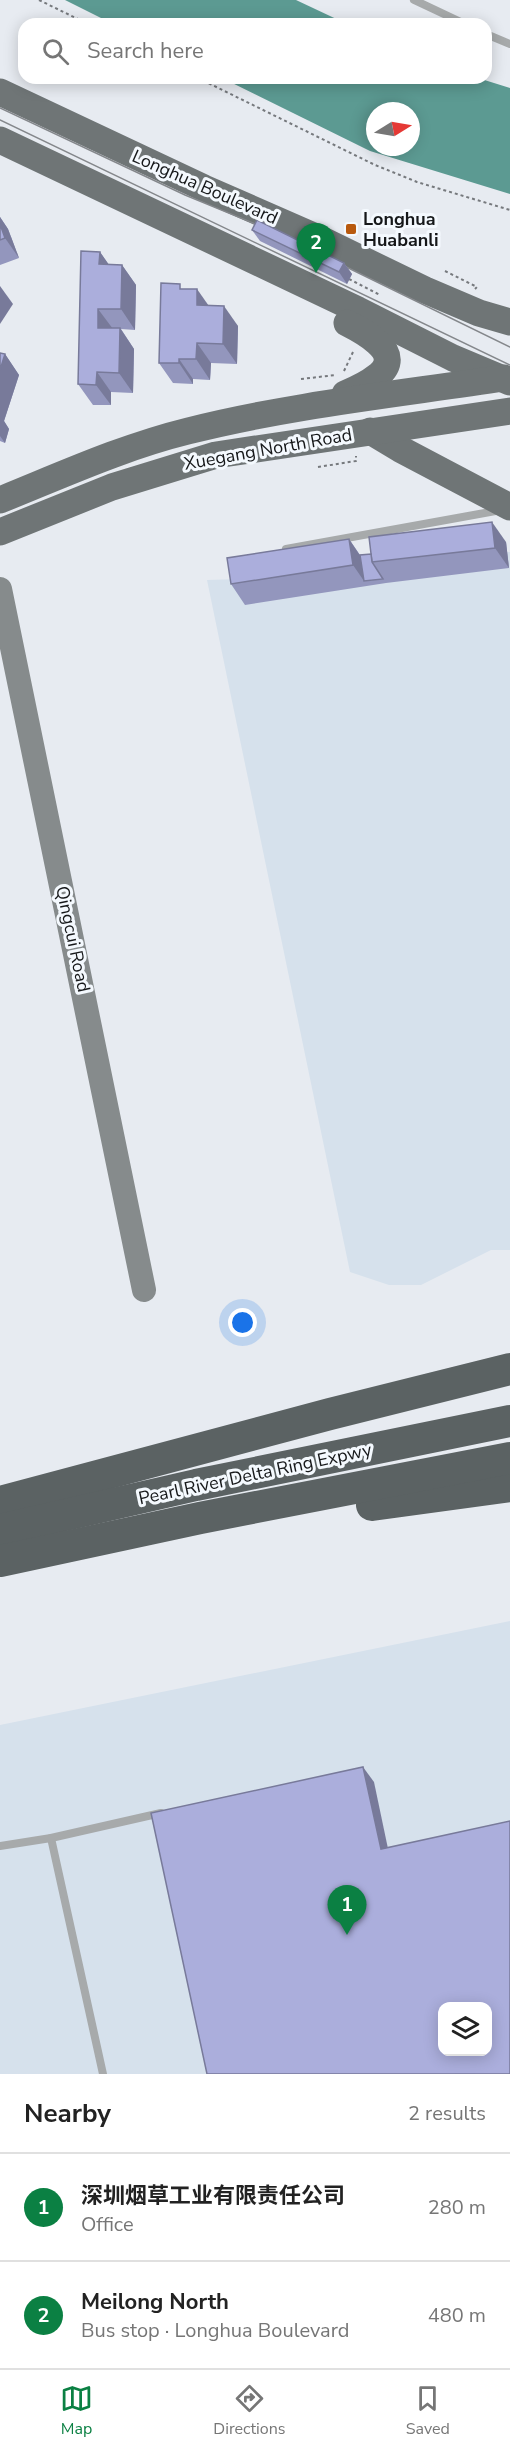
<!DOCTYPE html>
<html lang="en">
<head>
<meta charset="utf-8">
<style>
	body { margin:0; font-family:"Nunito Sans","Noto Sans SC",sans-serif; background:#f6f6f6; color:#222 }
	.controls { position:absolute; right:18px; bottom:18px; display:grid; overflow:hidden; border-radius:12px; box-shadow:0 3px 15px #0003 }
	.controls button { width:54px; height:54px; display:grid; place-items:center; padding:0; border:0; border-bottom:2px solid #e0e0e0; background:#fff; color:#222; font:30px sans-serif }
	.compass { position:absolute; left:366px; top:102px; width:54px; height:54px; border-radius:50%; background:#fff; box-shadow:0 3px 15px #0003; rotate:79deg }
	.you { position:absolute; left:243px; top:1323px; width:21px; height:21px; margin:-15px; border:4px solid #fff; border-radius:50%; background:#1a73e8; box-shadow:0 0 0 9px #1a73e833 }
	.badge { display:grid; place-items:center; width:39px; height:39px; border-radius:50%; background:#0b8043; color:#fff; font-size:20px; font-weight:700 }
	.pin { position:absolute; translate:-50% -50px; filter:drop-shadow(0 2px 3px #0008) }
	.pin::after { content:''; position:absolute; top:32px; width:21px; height:18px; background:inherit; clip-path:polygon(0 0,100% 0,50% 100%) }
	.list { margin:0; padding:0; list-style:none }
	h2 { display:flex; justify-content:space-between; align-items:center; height:78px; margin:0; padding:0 24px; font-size:26px }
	h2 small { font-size:20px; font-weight:400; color:#767676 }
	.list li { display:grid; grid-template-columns:39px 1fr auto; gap:18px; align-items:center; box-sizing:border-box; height:108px; padding:0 24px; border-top:2px solid #e0e0e0 }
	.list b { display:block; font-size:22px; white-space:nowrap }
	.list p { margin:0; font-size:20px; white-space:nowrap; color:#767676 }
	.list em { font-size:20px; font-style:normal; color:#767676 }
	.icon { flex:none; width:33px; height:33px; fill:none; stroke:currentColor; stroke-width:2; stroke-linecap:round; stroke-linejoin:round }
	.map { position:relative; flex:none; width:510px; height:2074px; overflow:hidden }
	.search { position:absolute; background:#fff; box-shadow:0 3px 15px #0003; left:18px; right:18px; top:18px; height:66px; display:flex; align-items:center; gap:15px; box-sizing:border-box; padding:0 21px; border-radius:18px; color:#767676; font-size:22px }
	.sheet { height:294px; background:#fff }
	nav { display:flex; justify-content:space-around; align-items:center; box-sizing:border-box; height:84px; border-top:2px solid #e0e0e0; background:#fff; font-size:16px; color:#767676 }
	nav a { display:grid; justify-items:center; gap:3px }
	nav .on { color:#0b8043 }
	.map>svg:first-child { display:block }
	.built { fill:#d6e1ec; fill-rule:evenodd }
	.water { fill:#5c9a92; fill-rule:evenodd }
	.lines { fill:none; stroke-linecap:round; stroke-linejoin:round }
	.path { stroke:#76797d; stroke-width:2; stroke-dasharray:3 3; stroke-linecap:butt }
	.lane { stroke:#a7aaab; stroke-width:8 }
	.secondary { stroke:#868b8c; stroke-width:24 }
	.primary { stroke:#6f7576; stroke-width:27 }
	.highway { stroke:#5b6263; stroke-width:32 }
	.tram { stroke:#84878b; stroke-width:1.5 }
	.wall { fill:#9396bd }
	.shaded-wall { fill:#787a9a }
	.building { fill:#abaedc; stroke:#787a9a; stroke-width:1.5; fill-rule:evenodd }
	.poi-dot { fill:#b8590e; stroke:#f4f9fe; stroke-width:2 }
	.labels { text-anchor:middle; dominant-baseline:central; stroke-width:6; stroke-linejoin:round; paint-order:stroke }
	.street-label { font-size:18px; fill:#16181a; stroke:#f4f9fe }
	.poi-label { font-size:18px; font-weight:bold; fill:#16181a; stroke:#f4f9fe; text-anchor:start }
</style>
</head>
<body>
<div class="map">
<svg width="510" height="2074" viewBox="0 0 510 2074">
	<rect width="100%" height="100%" fill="#e7ebf1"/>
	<g class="built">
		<path d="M506,542L507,552H510V1250H491L421,1285H389L350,1272L207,580L241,579Z"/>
		<path d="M510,1621V2074H0V1725ZM442,2006H488V2052H442Z"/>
	</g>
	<g class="water">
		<path d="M65,0H296L347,24H113Z"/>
		<path d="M222,78H478L510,88V194L370,151ZM375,111H411V147H375Z"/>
	</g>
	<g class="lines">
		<g class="path">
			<path d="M39,0L88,24"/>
			<path d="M198,78L375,165L417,182L510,210"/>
			<path d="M445,271L477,287L475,289"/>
			<path d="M349,279L380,295"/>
			<path d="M344,371L353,352"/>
			<path d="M301,379L336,375"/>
			<path d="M318,467L356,461V456"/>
		</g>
		<g class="lane">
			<path d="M414,0L465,24"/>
			<path d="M486,34L510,44"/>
			<path d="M286,549L501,510"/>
			<path d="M51,1838L103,2074"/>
			<path d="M0,1846L51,1838L161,1813"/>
		</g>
		<path class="secondary" d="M0,589L144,1290"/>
		<g class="primary">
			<path d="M0,92L204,188L316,237L425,290L479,313L510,322"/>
			<path d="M0,140L358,310L453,358L510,382"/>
			<path d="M345,394C402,370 400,350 347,323"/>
			<path d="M370,431L400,449L510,507"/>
			<path d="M0,500C62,475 123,447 188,431C291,405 399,394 504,378"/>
			<path d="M0,532L112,487L216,455L510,411"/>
		</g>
		<g class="highway">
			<path d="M0,1502L330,1414L510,1369"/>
			<path d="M372,1505L510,1486"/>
			<path d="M0,1530L196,1485L510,1421"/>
			<path d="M0,1561L200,1518L510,1458"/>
		</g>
		<g class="tram">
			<path d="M0,108L185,195L270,230"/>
			<path d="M0,120L510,365"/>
			<path d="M332,260L510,347"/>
		</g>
	</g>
	<g class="wall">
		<path d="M0,217L8,229L19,258L0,265Z"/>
		<path d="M252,230L344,263L352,274L347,284L260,241Z"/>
		<path d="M100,252L109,265H122L136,285L135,330L121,329L134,349L133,393L111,392V405H93L78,384Z"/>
		<path d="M183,289L238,326L237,364L211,363L210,380L193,379V384L173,383L159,363Z"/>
		<path d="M0,353L5,354L19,375L4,421L9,429L5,443L0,441Z"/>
		<path d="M349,539L360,555L506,542L509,568L386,583L245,605L231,584Z"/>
	</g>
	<g class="shaded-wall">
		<path d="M0,217L8,229L19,258L5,238L0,224Z"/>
		<path d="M100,252L114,272L99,264Z"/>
		<path d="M344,263L352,274L347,284L339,272Z"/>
		<path d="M122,265L136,285L135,330L121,309Z"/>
		<path d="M0,286L13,304L0,324Z"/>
		<path d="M197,289L211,309L197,305Z"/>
		<path d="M224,306L238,326L237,364L223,344Z"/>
		<path d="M98,309L113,329L98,328Z"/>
		<path d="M120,328L134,349L133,393L119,373Z"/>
		<path d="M197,343L211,363L210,380L196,359Z"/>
		<path d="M5,354L19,375L4,421L9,429L5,443L0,436V370Z"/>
		<path d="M179,359L193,379V384L179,363Z"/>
		<path d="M97,372L111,392V405L96,385Z"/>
		<path d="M492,522L506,542L509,568L495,548Z"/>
		<path d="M349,539L363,560L364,581L353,565Z"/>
		<path d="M363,1767L374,1782L391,1863L381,1849Z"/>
	</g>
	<g class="building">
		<path d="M257,220L344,263L339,272L252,230Z"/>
		<path d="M0,224L5,238L0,240Z"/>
		<path d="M81,251L100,252L99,264L122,265L121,309H98V328H120L119,373L97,372L96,385L78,384Z"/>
		<path d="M161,283L180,284V289H197V305L224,306L223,344L197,343L196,359H179V363H159Z"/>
		<path d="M0,353L5,354L0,370Z"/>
		<path d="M492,522L495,548L372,562L369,537Z"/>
		<path d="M349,539L353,565L231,584L227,558Z"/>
		<path d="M371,554L372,562L383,579L364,581L360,555Z"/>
		<path d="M363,1767L381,1849L510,1821V2074H207L151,1813ZM442,2007H488V2052H442Z"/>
	</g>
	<rect class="poi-dot" x="345" y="223" width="12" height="12" rx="3"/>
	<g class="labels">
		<g class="street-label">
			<text transform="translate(205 187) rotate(24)">Longhua Boulevard</text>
			<text transform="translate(268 449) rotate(-10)">Xuegang North Road</text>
			<text transform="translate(73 939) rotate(78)">Qingcui Road</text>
			<text transform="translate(255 1474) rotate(-12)">Pearl River Delta Ring Expwy</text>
		</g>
		<g class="poi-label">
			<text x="363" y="219">Longhua<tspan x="363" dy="21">Huabanli</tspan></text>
		</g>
	</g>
</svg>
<div class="controls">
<button><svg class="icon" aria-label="layers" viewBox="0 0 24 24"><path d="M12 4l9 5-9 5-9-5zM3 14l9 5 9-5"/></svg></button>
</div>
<svg class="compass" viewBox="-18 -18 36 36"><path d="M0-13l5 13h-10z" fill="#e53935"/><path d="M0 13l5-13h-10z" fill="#767676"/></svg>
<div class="you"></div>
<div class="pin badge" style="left:347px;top:1935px">1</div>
<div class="pin badge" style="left:316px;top:273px">2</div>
<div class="search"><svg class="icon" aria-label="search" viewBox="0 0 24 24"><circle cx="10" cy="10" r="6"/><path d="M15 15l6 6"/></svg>Search here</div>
</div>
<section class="sheet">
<h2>Nearby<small>2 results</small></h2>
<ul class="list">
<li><span class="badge">1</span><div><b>深圳烟草工业有限责任公司</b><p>Office</p></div><em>280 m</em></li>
<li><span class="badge">2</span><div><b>Meilong North</b><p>Bus stop · Longhua Boulevard</p></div><em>480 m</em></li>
</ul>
</section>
<nav>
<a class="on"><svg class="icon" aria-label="map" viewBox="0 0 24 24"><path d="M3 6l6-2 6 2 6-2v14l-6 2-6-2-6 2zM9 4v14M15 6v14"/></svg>Map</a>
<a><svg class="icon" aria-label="directions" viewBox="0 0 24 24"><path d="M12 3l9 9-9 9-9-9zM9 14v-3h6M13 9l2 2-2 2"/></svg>Directions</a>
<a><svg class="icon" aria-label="saved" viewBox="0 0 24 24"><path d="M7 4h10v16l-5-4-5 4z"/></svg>Saved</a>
</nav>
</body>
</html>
